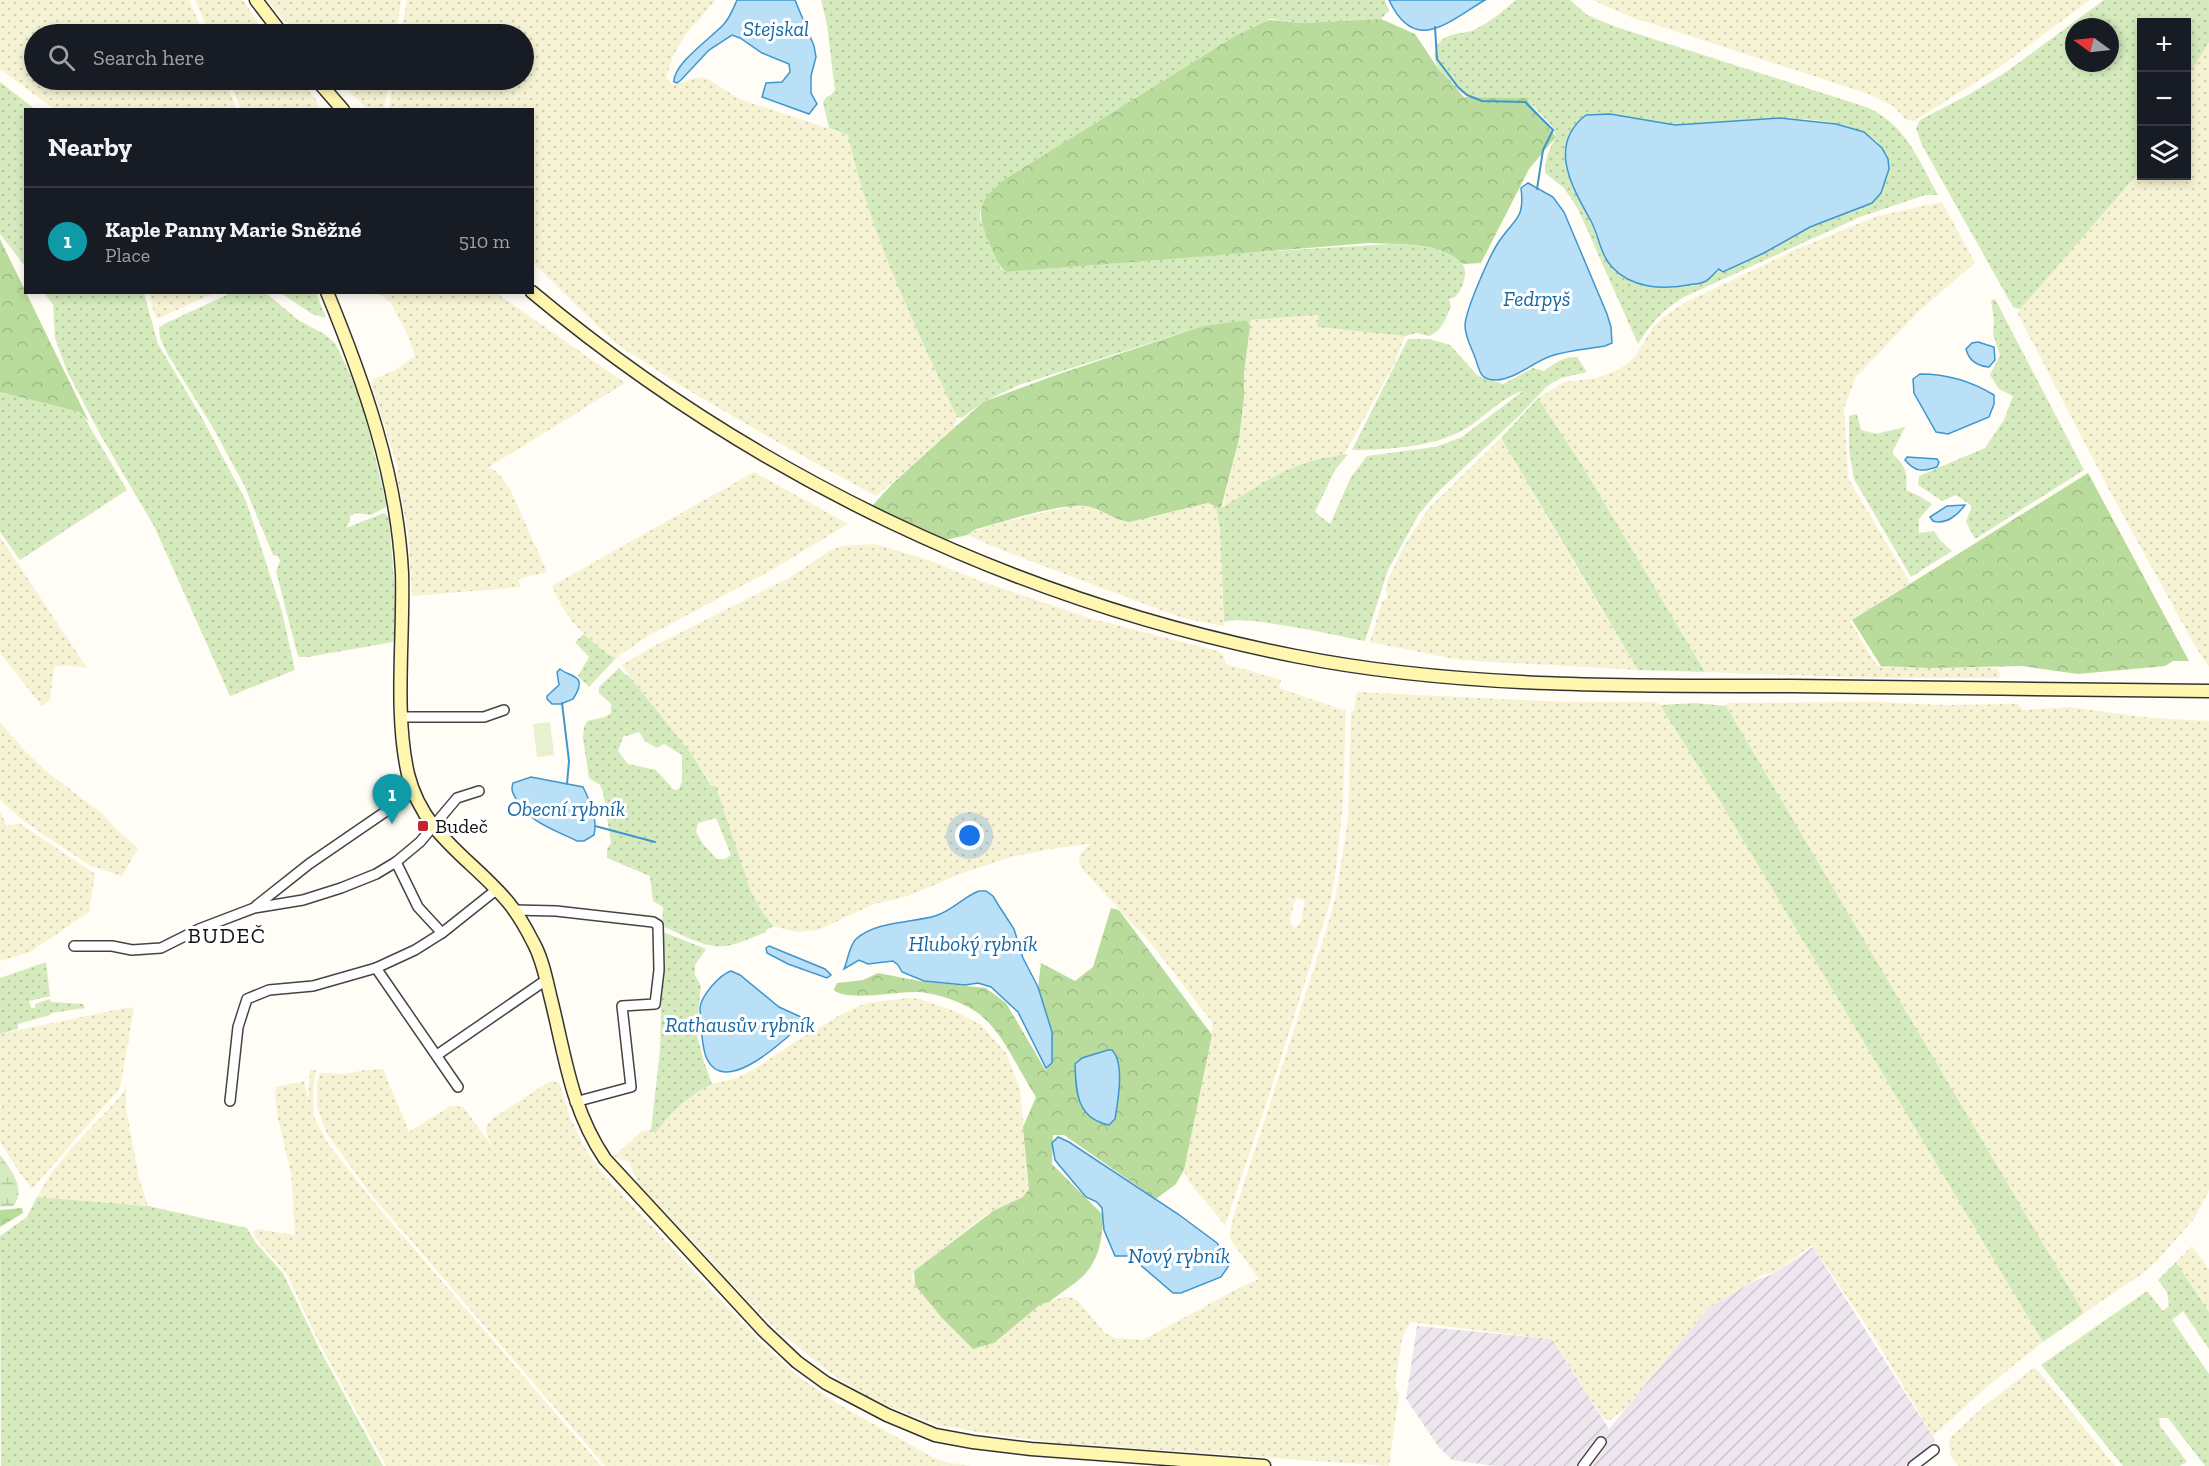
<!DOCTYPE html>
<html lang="en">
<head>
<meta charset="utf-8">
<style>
	body { margin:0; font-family:"Zilla Slab",serif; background:#20242c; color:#f1f3f6 }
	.controls { position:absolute; right:18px; top:18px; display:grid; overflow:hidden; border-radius:0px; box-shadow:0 3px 9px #0003 }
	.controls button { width:54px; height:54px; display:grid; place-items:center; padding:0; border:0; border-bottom:2px solid #363941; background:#171b24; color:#f1f3f6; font:30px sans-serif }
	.compass { position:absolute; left:2065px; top:18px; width:54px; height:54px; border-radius:50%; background:#171b24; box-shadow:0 3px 9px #0003; rotate:285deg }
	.you { position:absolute; left:970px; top:836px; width:21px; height:21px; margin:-15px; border:4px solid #fff; border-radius:50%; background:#1a73e8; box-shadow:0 0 0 9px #1a73e833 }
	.badge { display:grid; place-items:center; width:39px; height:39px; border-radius:50%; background:#0b8043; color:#fff; font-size:20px; font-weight:700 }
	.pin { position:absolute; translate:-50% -50px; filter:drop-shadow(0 2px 3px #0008) }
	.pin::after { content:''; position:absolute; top:32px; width:21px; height:18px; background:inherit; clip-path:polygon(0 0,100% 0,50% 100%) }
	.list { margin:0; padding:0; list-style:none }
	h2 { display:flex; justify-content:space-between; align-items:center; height:78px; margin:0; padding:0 24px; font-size:26px }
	h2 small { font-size:20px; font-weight:400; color:#9ea1a6 }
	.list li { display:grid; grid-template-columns:39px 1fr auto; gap:18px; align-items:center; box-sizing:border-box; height:108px; padding:0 24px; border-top:2px solid #363941 }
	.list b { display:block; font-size:22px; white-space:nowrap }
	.list p { margin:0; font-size:20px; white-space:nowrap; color:#9ea1a6 }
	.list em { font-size:20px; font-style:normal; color:#9ea1a6 }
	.icon { flex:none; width:33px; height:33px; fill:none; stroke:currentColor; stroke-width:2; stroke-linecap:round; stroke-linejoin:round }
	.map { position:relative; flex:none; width:2209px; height:1466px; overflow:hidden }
	.search { position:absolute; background:#171b24; box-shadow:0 3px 9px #0003; left:24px; top:24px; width:510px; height:66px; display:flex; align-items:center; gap:15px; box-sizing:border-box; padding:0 21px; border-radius:33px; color:#9ea1a6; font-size:22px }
	.panel { position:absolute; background:#171b24; box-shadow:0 3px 9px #0003; left:24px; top:108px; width:510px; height:186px; border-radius:0px }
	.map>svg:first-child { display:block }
	.industrial { fill:url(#industrial-furrows) }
	.farmland { fill:url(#farmland-dots); fill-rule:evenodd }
	.grass { fill:url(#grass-dots); fill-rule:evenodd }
	.forest { fill:url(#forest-crowns); fill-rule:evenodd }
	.wetland { fill:url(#wetland-marsh) }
	.pitch { fill:#e6f2cf }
	.water { fill:#b9e0f7; stroke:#3f96cf; stroke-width:1.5 }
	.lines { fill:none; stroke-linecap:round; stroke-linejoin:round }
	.stream { stroke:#3f96cf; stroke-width:2 }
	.street-casing { stroke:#444; stroke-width:12 }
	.secondary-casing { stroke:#333; stroke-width:15 }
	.street { stroke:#fff; stroke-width:9 }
	.secondary { stroke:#fff6b0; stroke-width:12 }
	.poi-dot { fill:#c4262e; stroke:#fff; stroke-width:2 }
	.labels { text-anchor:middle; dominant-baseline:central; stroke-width:6; stroke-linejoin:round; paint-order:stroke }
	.poi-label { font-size:20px; fill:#111; stroke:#fff; text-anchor:start }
	.water-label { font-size:21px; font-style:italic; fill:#1768a6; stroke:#fff }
	.quarter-label { font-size:22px; letter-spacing:1.5px; fill:#111; stroke:#fff }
</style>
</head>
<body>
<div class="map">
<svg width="2209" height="1466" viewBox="0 0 2209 1466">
	<defs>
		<pattern id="industrial-furrows" width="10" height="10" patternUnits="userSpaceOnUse" patternTransform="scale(1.5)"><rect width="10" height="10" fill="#eee6ef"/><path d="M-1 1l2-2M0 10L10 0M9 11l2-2" fill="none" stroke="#cbc4cc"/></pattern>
		<pattern id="farmland-dots" width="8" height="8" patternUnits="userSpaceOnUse" patternTransform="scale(1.5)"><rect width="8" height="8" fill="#f6f3d4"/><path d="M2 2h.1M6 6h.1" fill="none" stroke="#d2cfb5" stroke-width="1.8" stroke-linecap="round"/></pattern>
		<pattern id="grass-dots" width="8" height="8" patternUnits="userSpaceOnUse" patternTransform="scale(1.5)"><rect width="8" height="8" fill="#d5ebbd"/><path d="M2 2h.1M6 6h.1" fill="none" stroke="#b6c8a1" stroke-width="1.8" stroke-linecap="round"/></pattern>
		<pattern id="forest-crowns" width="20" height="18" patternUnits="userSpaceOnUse" patternTransform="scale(1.5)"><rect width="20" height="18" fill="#b9dc9c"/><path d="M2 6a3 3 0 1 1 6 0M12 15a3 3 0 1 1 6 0" fill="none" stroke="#9ebc85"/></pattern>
		<pattern id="wetland-marsh" width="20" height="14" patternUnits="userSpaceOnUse" patternTransform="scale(1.5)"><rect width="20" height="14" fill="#d5ebbd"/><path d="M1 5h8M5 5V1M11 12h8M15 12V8" fill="none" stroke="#b6c8a1"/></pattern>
	</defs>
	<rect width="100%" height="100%" fill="#fffdf5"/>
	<path class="industrial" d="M1813,1247L1935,1440L1906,1466H1592L1606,1446L1599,1441L1577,1466H1495L1452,1460L1438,1446L1406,1399L1417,1326L1552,1339L1609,1429L1708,1308L1754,1281L1773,1274Z"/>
	<g class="farmland">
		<path d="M0,0H189L204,34H34V80H224L237,109H54L0,69Z"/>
		<path d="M195,0H243L266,34H210Z"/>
		<path d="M267,0H401L396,34H297Z"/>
		<path d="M407,0H716L685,35L673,56L666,78L672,85L699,77L708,79L739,99L848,135L872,218L908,311L957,417L955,425L951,432L876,496L772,439L683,387L615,343L533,263L532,110H389L393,80H524V34H401Z"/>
		<path d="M1593,0H2090L1997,69L1914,121L1906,120L1893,106L1866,93L1631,17Z"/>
		<path d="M2209,42V667L2194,644L2107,486L2018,314L2020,308L2029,296L2141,170L2142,176H2186L2187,78Z"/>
		<path d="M229,80H300L316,100L319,109H241Z"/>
		<path d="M338,80H389L384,109H367Z"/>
		<path d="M1942,202L1975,263L1921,309L1856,377L1844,408L1848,478L1910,583L1850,621L1877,666L1982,667L1997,669L2000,673L1999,678H1875L1705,672L1583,467L1538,398L1564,382L1596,378L1620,369L1634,358L1653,327L1664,316L1688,301L1795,250L1877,216Z"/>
		<path d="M149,293V292L214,293L159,318L156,317L153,310Z"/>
		<path d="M363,293H496L625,383L489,467L498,473L510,489L547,572L518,579L521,587L412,596L408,532L396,472L399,471L371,384L374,379L395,370L415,356L408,336L391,303L381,295Z"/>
		<path d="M1319,315L1317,327L1405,336L1394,364L1344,455L1314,460L1293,468L1246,493L1222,509L1239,439L1244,398V372L1251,320Z"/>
		<path d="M1501,438L1576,567L1638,670L1460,660L1370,642L1382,602L1388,597L1386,591L1387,582L1404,546L1428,509Z"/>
		<path d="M754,472L848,524L775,568L648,636L616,658L607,654L574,624L561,605L552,586Z"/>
		<path d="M1209,503L1216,505L1220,530L1224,626L1182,618L1004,551L965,534L1000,523L1071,506L1091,507L1124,522Z"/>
		<path d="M0,537L87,668L63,665L54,667L50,700L42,706L0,653Z"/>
		<path d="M875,544L928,560L980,581L1089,618L1217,651L1223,654L1226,664L1281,680L1279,688L1346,711L1343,800L1337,861L1331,899L1269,1096L1225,1225L1188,1181L1184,1170L1212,1035V1022L1154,947L1084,871L1079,861V855L1090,844L1056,848L1011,857L960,874L908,896L874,904L818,930L797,932L776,927L763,913L751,892L714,787L680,740L659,716L622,665L654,646L789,578L831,550L842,546ZM1296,898L1305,900L1301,922L1295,928L1291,925L1290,919Z"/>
		<path d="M1357,692L1564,702H1656L1660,705L1721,803L1915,1126L1914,1129L1917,1130L2043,1342L1989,1385L1933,1436L1872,1334L1812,1245L1773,1274H1764L1708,1308L1625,1409L1610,1420H1606L1601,1415L1552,1339L1410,1322L1402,1338L1395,1387L1399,1394L1389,1466L1058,1443L996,1435L938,1425L898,1410L867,1397L832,1374L779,1332L748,1300L639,1185L629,1162L613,1157L642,1131L651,1130L655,1134L668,1115L696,1092L712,1084L737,1078L756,1068L798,1040L842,1014L866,1003L909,998L920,999L957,1012L981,1025L1006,1053L1020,1089L1029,1189L1023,1197L988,1213L914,1271L912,1276L915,1285L942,1318L973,1349L994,1343L1041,1304L1064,1297H1070L1077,1300L1105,1333L1115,1338L1143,1340L1235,1290L1259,1279L1231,1240L1230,1233L1234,1214L1327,928L1336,895L1348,819L1351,712L1354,711Z"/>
		<path d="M1875,702L1944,705L2018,704L2023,710L2068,707L2152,718L2209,721V1190L2194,1219L2159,1259L2142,1274L2084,1313L1726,706L1727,703Z"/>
		<path d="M0,722L25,751L46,771L104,815L115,828L138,848L122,876L89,865L25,822L0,800Z"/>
		<path d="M0,812L7,826L19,823L95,874L89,912L30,952L0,961Z"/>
		<path d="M130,1007L134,1009L120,1088L32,1189L19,1172L0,1141V1108L2,1107L0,1105V1034Z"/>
		<path d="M310,1069L316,1071L313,1089L314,1117L327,1142L372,1200L601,1466H386L316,1337L287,1274L258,1241L253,1233L256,1229L295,1235L291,1173L278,1119L275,1096L276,1087L304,1081L308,1100Z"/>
		<path d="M383,1069L409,1132L451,1106H457L464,1108L492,1146L486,1131L487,1125L492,1119L550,1081L559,1083L570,1117L584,1147L602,1173L760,1342L798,1376L838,1404L932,1457L945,1462L972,1466H605L370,1193L327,1134L317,1107V1083L320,1073L344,1074L365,1070Z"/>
		<path d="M126,1087V1109L139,1178L148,1206L37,1197L48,1178L69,1151L121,1096Z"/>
		<path d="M2192,1246L2209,1269V1312L2176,1262Z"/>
		<path d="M2035,1367L2115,1466H1958L1950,1455L1949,1439L1984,1406Z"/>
	</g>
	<g class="grass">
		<path d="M821,0H1385L1389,11L1381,19L1302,23L1269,19L1264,23L1235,36L1005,179L980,212V219L1000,268L1007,272L1207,255L1391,244C1412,245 1474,246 1464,280C1462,287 1460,292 1455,297L1449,299L1451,306C1446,318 1442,331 1429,336L1417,333L1405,336L1317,327L1319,315L1251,320L1250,327L1247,320L1203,326L1019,385L983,402L962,418L957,417C915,326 870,234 848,135L829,128L823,103L826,97L831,95L835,90L827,25Z"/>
		<path d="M1516,0H1570L1587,15L1616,27L1869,108C1907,127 1918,159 1938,195H1925L1860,217L1686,296C1662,310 1653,321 1638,344L1578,209L1564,188L1545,173C1545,159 1549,149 1556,137L1552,126L1526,98C1512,98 1481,99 1469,96C1450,90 1420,56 1443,39C1453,32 1464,34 1474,30C1489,23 1504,10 1516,0ZM1591,114C1620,114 1649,125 1677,125C1736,124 1827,104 1878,142L1872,203L1810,227L1764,253L1723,272L1720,268L1674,288L1640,285L1604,257L1592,224L1579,200Z"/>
		<path d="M2104,0H2209V42L2187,78L2186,22H2142L2141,170L2020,309L2013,307L1922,145L1916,128L1920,120L1970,94L2006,72ZM2074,27H2110V63H2074Z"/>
		<path d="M0,82L35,109L26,110L25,266L0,234Z"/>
		<path d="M44,293H144L158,344L202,418L246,501L282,612L295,670L230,696L155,528L100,434L67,371L55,338L53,304Z"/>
		<path d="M231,293H266L298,320L324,334L335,343L350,374L362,404L386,502V507L371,515L357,513L350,516V521L346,528L384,513L386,514L389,519L396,606V638L393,642L308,657H299L297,653L276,571L280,561L278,556L273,555L244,485L212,426L168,355L160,338L159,328L164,324Z"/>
		<path d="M281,293H316L326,318L312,314Z"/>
		<path d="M1995,299L2084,470L1975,539L1966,522L1972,506L1956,495L1942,501L1918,485L1919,476L1985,448L2004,420L2013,396L1999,389L1990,375L2000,355L1993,334L1994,320L1991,300Z"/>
		<path d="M1408,339H1429L1450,345L1478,376L1503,384L1533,368L1544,371C1555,363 1563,357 1577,357L1587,372L1561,378L1547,386L1520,415L1437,493L1419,514L1388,570L1365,641C1339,636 1243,614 1224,622L1220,530L1216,506L1222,508C1249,491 1284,468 1315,460C1326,457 1337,456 1348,454L1335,470L1315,512L1330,524L1351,477L1367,456L1435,447L1462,437L1523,391C1502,397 1485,417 1465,429C1435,447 1387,450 1352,450Z"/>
		<path d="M0,392L81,412L127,490L20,560L0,532Z"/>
		<path d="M1538,398L1583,467L1705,672L1638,670L1501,438Z"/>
		<path d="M1857,414L1861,430L1876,434L1905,427L1892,453C1905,466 1908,471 1906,490L1919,496L1932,504L1919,519V533L1934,531L1940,540L1952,551L1911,577L1854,479L1849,449V416Z"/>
		<path d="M584,634L607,654L616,658L589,687L578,676L589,657L575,642Z"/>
		<path d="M619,668L626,675L629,676L690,752L711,785L716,787L751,892L763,913L774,926L766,930V932C754,937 739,944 726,946C704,949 682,934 662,926L663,907L653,901L650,876L607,858V849L611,843L603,792L600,785L589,778L583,738L584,727L587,721L605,717L611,713V704L599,693V687ZM639,732L645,741L657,748L664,744L682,755V781L679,789L674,790L656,770L628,764L618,751L623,737ZM716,818L731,855L725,859H717L703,844L696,832L698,823Z"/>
		<path d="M1695,703L1726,706L2084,1313L2043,1342L1721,803L1660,705Z"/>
		<path d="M663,932L706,949L695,965V975L701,986L696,1031L704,1062L712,1084C688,1096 670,1112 655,1134L651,1130L660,1051Z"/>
		<path d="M46,962L50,996L29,1001L31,1008H35V1004L50,999L51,1002L83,1004L85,1008L51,1013L50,1015L18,1024V1029L0,1034V978Z"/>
		<path d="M37,1197L148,1206L247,1228L256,1243L283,1273L319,1348L383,1466H1L0,1236L27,1217Z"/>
		<path d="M2176,1262L2209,1312V1349L2183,1311L2172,1320L2209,1374V1466H2205L2168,1418H2159L2160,1426L2187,1462L2179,1466H2123L2041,1365L2147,1291L2163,1311L2169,1306L2167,1292L2158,1280Z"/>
	</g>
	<g class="forest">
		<path d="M1381,19L1415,34L1439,70L1464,97L1526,98L1556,137L1529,169L1481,263L1463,264C1441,241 1399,245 1370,243L1007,272C998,267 996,258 992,249C977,215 974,204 1005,179L1235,36L1269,20L1302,23Z"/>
		<path d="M0,239L89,422L80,412L0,392Z"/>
		<path d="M1247,320L1250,327L1244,372V398L1239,439L1221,508L1208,503L1129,522C1113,520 1101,508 1085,506C1060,503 1003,522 976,529L967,535L946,540L872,506L893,483L983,402L1059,374L1203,326Z"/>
		<path d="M2088,473L2189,661H2173L2165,666L2078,674L2021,666L1930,668L1881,666L1852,620Z"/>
		<path d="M1111,908L1119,910L1212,1035L1184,1170L1176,1184L1156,1199L1064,1135H1053L1052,1164L1103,1215C1103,1233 1100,1255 1089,1269C1081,1281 1060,1293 1049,1302L1041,1304L994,1343L973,1349L942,1318L915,1285L914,1271L993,1211L1023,1197L1029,1189L1023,1127L1036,1097C1020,1073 1006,1039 985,1019C970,1004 938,993 917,992C898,991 847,1002 834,990L837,983L863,980L878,973L919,981L986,988L1006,1003L1046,1071L1052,1058V1032L1038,987L1041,963L1075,981L1093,967ZM1108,1050H1111C1128,1072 1115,1101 1109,1125C1077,1119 1076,1090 1075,1064L1082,1058Z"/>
		<path d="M22,1208L23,1213L0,1227V1210Z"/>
	</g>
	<path class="wetland" d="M0,1155C11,1169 27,1190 13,1206L0,1207Z"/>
	<path class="pitch" d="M550,722L554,755L537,757L533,724Z"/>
	<g class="water">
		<path d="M737,0H795L814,46L816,57L811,76V93L817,104L809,114L762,97L766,83L782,82L790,72L789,64L762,53L740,38L732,35L709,50L681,80L677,83L674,82C673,64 711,38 723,25C730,18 733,9 737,0Z"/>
		<path d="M1389,0H1485C1449,21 1415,56 1389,0Z"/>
		<path d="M1610,114L1675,125L1780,118L1836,124L1864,132L1882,148L1888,159L1889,169L1881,193L1872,203L1810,227L1764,253L1723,272L1719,269C1715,272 1711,278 1706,281C1701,284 1694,284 1688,285C1662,290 1631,288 1612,267C1600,254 1599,236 1591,221C1572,187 1547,145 1586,115Z"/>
		<path d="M1528,183L1553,197L1564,212L1607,314L1611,327L1612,343L1605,346C1588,349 1568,350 1551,356C1533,362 1516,379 1496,380C1481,380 1480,373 1476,360C1472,348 1465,338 1465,325C1466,309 1490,254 1500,240C1515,218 1525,219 1521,188Z"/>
		<path d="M1978,342L1994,347L1995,360L1989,367C1977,366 1969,361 1966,349L1972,343Z"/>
		<path d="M1920,374C1947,374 1971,381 1994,395V404L1989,417L1948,434L1936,432L1914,393L1913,379Z"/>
		<path d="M1907,457L1937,459L1939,462L1937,467C1922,472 1915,472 1905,460Z"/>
		<path d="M1965,505C1958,515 1946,525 1933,521L1930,517L1947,506Z"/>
		<path d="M560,669C571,678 589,674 573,699L561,704H552L547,699V696L559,685L557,672Z"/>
		<path d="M531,777L583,787C590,801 598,819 594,835L584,841H577C553,829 527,822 515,797C512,792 511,789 513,783Z"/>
		<path d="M979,891H986L993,896L999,906L1014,929L1023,958L1038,987L1052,1032V1063L1046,1068L1018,1012L991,987L978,983L965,985L924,981L902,972L898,965L893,961L868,964L859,960L844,969C848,960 849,946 856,939C876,921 911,923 935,916C952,911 963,897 979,891Z"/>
		<path d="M769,946L825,969L831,975L827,978L788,964L767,953L766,948Z"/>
		<path d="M731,971L740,975L779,1007L803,1018L800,1026C783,1041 725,1097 707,1059C701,1047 701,1022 700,1008C701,996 719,975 731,971Z"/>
		<path d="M1108,1050H1112C1125,1063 1118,1101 1115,1119L1109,1125C1076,1118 1076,1091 1075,1064L1082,1058Z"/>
		<path d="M1058,1137L1069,1142L1178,1214L1217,1243L1227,1257L1230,1264L1221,1277L1181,1293H1173L1130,1256H1115L1104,1230L1102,1208L1097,1202L1086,1197L1059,1165L1055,1160L1052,1143Z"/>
	</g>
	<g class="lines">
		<g class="stream">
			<path d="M1435,27L1437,59L1458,87L1467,95L1482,101L1525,102L1553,130L1543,150L1537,189"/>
			<path d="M562,703L569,761L567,784"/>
			<path d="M595,826L655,842"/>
		</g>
		<defs>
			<g id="street">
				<path d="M402,717H484L504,710"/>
				<path d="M396,862L418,907L442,933"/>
				<path d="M256,906L309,864L414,792"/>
				<path d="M514,910L556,911L653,922L658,925L659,970L655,1004L622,1006L631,1087L575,1102"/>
				<path d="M74,946H112L132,950L161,948L199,929L254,908L303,900L341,888L376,874L396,862L420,842L457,798L479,791"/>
				<path d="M376,968L458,1087"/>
				<path d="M437,1055L546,980"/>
				<path d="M230,1101L238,1027L247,999L269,990L313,986L376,968L415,950L442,933L496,890"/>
				<path d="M1583,1466L1601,1442"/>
				<path d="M1913,1466L1934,1450"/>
			</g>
			<g id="secondary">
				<path d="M256,0L282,34"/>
				<path d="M317,80L343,110"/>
				<path d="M327,292C364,382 397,475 402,573C404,638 394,712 408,774C423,835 471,858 508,902C518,914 526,928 533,942C542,958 546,978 550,995C565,1054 570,1107 605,1159L763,1330L797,1362L826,1383L887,1415L935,1435L973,1442L1031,1449L1264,1466"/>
				<path d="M532,292C751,475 1015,601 1295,656C1456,688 1627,686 1791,686C1930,687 2070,690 2209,691"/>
			</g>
		</defs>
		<use href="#street" class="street-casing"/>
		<use href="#secondary" class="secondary-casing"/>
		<use href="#street" class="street"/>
		<use href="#secondary" class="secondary"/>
	</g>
	<rect class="poi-dot" x="417" y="820" width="12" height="12" rx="3"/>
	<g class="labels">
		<g class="poi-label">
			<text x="435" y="826">Budeč</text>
		</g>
		<g class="water-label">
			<text x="776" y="28">Stejskal</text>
			<text x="1537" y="298">Fedrpyš</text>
			<text x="566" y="808">Obecní rybník</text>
			<text x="973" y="943">Hluboký rybník</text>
			<text x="740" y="1024">Rathausův rybník</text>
			<text x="1179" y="1255">Nový rybník</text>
		</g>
		<g class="quarter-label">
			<text x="227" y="935">BUDEČ</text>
		</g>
	</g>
</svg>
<div class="controls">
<button>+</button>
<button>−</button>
<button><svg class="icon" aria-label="layers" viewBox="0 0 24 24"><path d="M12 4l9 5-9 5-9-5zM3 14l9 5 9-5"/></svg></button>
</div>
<svg class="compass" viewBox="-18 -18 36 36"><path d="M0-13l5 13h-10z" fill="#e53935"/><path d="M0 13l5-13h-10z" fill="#9ea1a6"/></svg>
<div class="you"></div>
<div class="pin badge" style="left:392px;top:824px;background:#0f9aa8">1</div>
<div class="search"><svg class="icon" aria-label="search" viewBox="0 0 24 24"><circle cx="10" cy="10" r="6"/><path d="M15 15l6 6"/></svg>Search here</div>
<section class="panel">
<h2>Nearby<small></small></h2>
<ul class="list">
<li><span class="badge" style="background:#0f9aa8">1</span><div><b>Kaple Panny Marie Sněžné</b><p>Place</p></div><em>510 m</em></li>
</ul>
</section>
</div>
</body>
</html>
